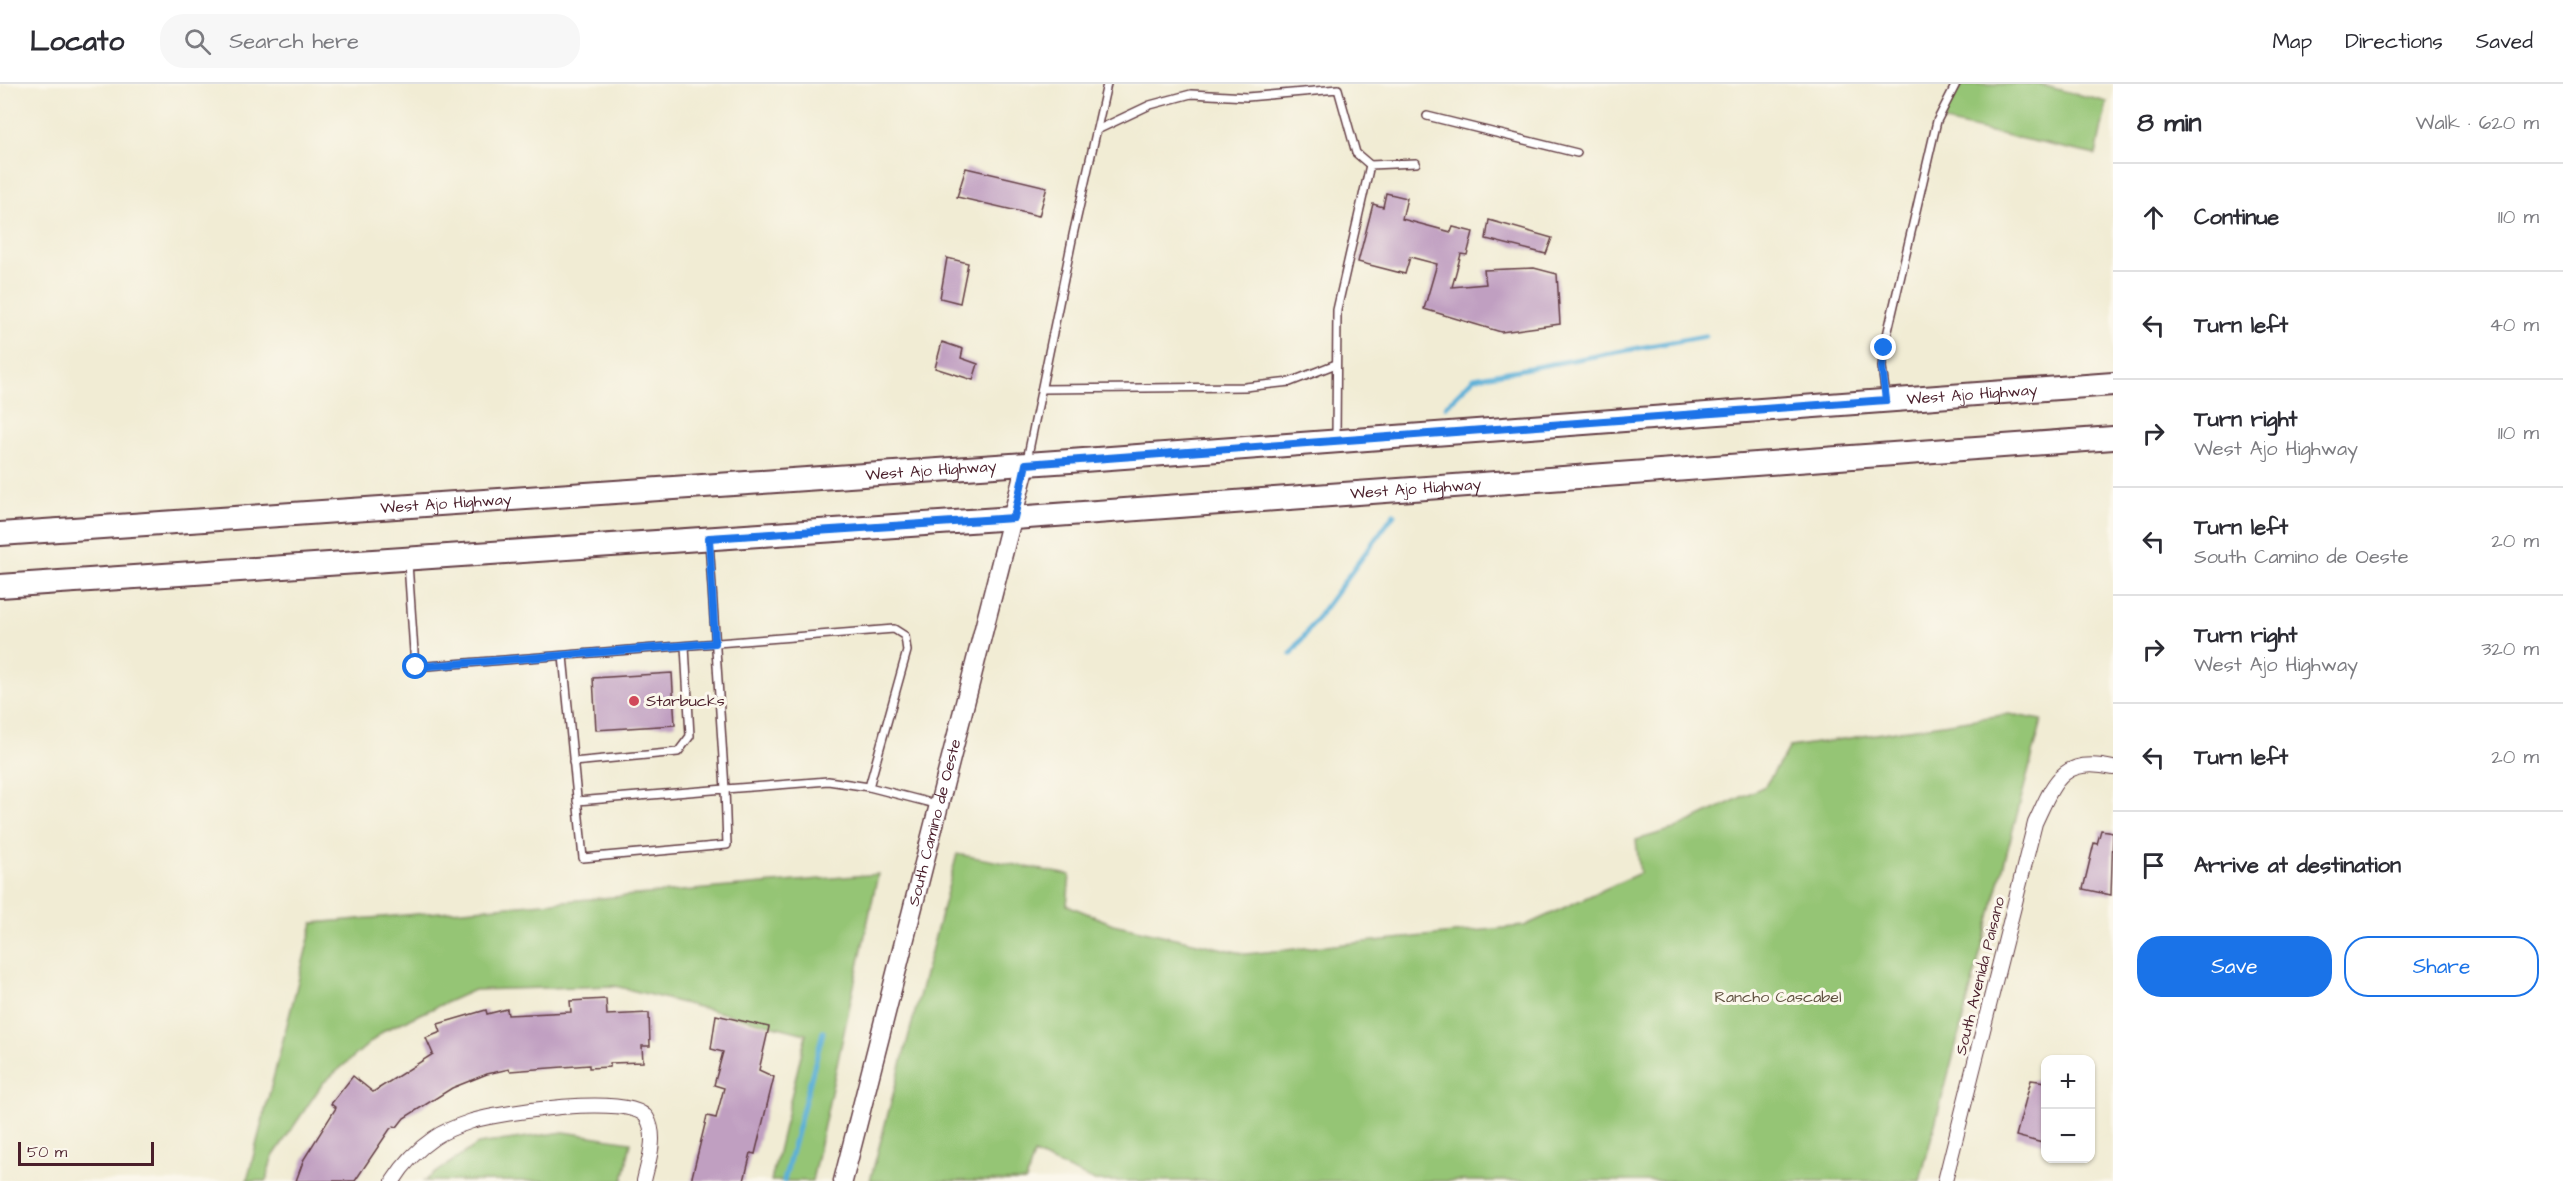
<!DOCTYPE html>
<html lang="en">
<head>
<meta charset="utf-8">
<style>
	body { margin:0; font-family:"Architects Daughter",sans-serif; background:#f7f7f7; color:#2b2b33 }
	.controls { position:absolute; right:18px; bottom:18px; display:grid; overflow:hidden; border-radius:12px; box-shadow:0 2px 4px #0004 }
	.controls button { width:54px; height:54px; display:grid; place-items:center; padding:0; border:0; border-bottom:2px solid #e1e1e2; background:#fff; color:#2b2b33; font:30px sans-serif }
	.scale { position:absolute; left:18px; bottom:15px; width:136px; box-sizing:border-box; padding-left:6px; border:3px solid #4a1f2b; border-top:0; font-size:16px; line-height:21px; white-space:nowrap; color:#4a1f2b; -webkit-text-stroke:4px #fbf7ec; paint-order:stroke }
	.stop { position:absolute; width:18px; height:18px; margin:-14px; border:4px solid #1a73e8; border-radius:50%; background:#fff }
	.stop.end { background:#1a73e8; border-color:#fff; box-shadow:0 2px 6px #0008 }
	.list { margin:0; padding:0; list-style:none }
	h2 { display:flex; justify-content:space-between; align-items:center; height:78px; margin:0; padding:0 24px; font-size:26px }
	h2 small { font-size:20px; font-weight:400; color:#7c7c81 }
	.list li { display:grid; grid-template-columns:39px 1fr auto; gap:18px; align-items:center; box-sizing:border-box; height:108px; padding:0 24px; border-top:2px solid #e1e1e2 }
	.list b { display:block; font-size:22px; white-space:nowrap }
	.list p { margin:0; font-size:20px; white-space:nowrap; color:#7c7c81 }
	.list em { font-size:20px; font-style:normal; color:#7c7c81 }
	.actions { display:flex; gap:12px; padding:18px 24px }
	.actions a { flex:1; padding:14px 0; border:2px solid #1a73e8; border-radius:24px; text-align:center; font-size:21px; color:#1a73e8 }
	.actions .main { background:#1a73e8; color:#fff }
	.icon { flex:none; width:33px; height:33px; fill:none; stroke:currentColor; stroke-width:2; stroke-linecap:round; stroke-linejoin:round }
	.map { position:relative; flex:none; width:2113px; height:1097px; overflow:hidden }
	header { display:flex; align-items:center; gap:36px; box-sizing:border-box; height:84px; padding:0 30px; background:#fff; border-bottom:2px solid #e1e1e2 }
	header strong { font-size:28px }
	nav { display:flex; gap:33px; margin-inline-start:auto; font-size:21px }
	.search { width:420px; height:54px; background:#f7f7f7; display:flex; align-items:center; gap:15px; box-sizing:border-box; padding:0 21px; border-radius:24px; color:#7c7c81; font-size:22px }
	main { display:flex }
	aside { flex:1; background:#fff }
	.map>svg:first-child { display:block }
	.green { fill:#95c575; stroke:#707250; stroke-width:1.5 }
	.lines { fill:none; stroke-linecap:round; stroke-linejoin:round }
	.stream { stroke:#5cb0d8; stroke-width:5 }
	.building { fill:#c09fc1 }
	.service-casing { stroke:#633e44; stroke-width:10 }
	.minor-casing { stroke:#633e44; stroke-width:16 }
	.tertiary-casing { stroke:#633e44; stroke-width:21 }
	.primary-casing { stroke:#633e44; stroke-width:26 }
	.service { stroke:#fff; stroke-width:7 }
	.minor { stroke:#fff; stroke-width:14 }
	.tertiary { stroke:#fff; stroke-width:18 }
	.primary { stroke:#fff; stroke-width:22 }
	.route { stroke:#1a73e8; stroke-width:8 }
	.poi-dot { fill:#d1495b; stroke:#fbf7ec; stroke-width:2 }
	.labels { text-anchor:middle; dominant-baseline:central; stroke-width:6; stroke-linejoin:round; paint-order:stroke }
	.street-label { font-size:16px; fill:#4a1f2b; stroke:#fbf7ec }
	.poi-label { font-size:16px; fill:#4a1f2b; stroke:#fbf7ec; text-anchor:start }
	.park-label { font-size:16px; fill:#605141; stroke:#fbf7ec }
</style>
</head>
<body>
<header>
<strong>Locato</strong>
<div class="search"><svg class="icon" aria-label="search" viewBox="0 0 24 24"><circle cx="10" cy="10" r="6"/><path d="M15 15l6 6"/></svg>Search here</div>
<nav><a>Map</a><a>Directions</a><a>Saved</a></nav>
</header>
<main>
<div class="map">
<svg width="2113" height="1097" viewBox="0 0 2113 1097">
	<rect width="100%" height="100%" fill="#fbf7ec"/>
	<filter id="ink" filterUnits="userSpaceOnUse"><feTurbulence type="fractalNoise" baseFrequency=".0167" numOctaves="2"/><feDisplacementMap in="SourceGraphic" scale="12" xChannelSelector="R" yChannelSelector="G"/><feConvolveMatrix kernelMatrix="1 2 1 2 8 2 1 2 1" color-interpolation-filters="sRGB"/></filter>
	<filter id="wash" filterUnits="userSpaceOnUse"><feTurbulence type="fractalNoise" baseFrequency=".008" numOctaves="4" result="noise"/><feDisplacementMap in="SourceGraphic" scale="24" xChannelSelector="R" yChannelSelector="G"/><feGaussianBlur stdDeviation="1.35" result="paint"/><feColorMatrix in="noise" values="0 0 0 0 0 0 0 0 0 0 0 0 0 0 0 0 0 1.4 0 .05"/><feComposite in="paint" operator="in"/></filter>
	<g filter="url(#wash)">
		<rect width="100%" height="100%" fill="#f1ecd4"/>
		<g class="green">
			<path d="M1964,0H2037L2107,18L2096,71L1945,38L1944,22Z"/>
			<path d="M2009,630L2042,636L1920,1097H1095L1034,1070L1026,1097H870L957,770L1070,791L1067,821L1113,840L1246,870L1524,842L1640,789L1636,756L1674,745L1765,702L1790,663Z"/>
			<path d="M878,790L812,1097H771L806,950L615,902L474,906L385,946L323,999L272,1074L266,1097H247L313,839Z"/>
			<path d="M564,1048L631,1058L623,1097H424L478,1060Z"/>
		</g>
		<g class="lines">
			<g class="stream">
				<path d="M1446,322L1474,294L1705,252"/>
				<path d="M1291,570L1394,430"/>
				<path d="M784,1097L823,948"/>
			</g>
		</g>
		<g id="blocks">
			<g class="building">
				<path d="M966,84L1047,103L1039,132L957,113Z"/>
				<path d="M1386,109L1407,114L1402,135L1451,148L1453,143L1473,148L1467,171L1461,170L1452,203L1486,200L1484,186L1534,184L1557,190L1560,240L1501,248L1424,225L1437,180L1410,173L1405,190L1358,178L1373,120L1383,123Z"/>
				<path d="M1489,136L1552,154L1546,170L1486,155Z"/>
				<path d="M947,174L968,179L960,219L940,214Z"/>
				<path d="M942,258L963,265L961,274L978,280L973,296L935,284Z"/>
				<path d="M672,589L675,641L596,646L593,594Z"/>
				<path d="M2101,746L2113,748L2111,811L2083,805L2094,759L2097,760Z"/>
				<path d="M606,915L607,931L649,929L650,962H642L643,978L610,979V983L589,984V981L510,987L509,985L487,990L452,1004L404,1034L397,1043L394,1042L390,1045L355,1097H296L304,1075L336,1024L331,1020L353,992L373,1008L433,970L426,954L441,948L438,940L486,926L487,930L507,925L508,931L571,928L570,917Z"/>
				<path d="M716,931L769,943L759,986L774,993L755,1070L751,1069L744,1097H691L707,1032L716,1034L724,1004L714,1001L723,968L711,965Z"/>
				<path d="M2031,996L2046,998V1060L2016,1052Z"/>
			</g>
		</g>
	</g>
	<g filter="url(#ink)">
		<use href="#blocks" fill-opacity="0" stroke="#633e44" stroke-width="1.5"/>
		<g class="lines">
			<defs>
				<g id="service">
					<path d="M1427,32L1577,69"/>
					<path d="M1097,46L1150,21L1191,10L1247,13L1338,5L1356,69L1370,81"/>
					<path d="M1042,305L1245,303L1290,298L1336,280"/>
					<path d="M1886,313L1882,283L1884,264L1937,37L1956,0"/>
					<path d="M1336,354L1337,226L1370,81L1416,79"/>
					<path d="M1027,376L1073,151L1107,0"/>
					<path d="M709,457L725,705L828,697L869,703"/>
					<path d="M408,479L415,583L894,545L905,552L907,567L869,703L939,721"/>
					<path d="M563,572L583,774L727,761L725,705L577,717"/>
					<path d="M573,678L678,668L690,652L685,562"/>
				</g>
				<g id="minor">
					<path d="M393,1097C403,1081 418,1065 434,1054C444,1047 460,1041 472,1037C499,1029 631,1008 647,1034C658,1053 648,1078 644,1097"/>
					<path d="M1945,1097L2035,739C2054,699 2061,672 2113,684"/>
				</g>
				<g id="tertiary">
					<path id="s1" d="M843,1097L1026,380"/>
				</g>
				<g id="primary">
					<path id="s2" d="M0,450L1070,377L2113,300"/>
					<path id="s3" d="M0,502L1014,434L2113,354"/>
				</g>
			</defs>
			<use href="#service" class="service-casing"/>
			<use href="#minor" class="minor-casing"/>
			<use href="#tertiary" class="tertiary-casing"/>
			<use href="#primary" class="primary-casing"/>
			<use href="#service" class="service"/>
			<use href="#minor" class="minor"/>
			<use href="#tertiary" class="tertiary"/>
			<use href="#primary" class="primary"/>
		</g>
	</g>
	<g class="lines" filter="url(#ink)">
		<path class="route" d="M416,583L715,559L709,454L1014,434L1026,380L1886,316L1882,283L1884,264"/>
	</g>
	<circle class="poi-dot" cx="634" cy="617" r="6"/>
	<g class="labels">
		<g class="street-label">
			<text stroke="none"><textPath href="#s2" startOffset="1977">West Ajo Highway</textPath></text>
			<text stroke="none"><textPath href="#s2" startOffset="933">West Ajo Highway</textPath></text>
			<text stroke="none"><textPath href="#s3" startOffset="1419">West Ajo Highway</textPath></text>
			<text stroke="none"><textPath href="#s2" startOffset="447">West Ajo Highway</textPath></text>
			<text stroke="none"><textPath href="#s1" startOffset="370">South Camino de Oeste</textPath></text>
			<text transform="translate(1980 892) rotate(-76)">South Avenida Paisano</text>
		</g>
		<g class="poi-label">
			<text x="646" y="617">Starbucks</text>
		</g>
		<g class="park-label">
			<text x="1778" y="913">Rancho Cascabel</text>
		</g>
	</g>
</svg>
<div class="controls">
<button>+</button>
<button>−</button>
</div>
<div class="scale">50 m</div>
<div class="stop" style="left:416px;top:583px"></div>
<div class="stop end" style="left:1884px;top:264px"></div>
</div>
<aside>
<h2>8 min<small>Walk · 620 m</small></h2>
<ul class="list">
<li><svg class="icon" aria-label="ahead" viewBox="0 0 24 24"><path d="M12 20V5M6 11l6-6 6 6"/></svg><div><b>Continue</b></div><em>110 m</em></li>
<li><svg class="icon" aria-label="left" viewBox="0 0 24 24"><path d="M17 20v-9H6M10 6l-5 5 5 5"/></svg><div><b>Turn left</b></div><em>40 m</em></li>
<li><svg class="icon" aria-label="right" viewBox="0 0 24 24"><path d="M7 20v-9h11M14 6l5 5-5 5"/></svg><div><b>Turn right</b><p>West Ajo Highway</p></div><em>110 m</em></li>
<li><svg class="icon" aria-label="left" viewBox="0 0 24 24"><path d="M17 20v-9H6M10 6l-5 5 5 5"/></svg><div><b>Turn left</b><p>South Camino de Oeste</p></div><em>20 m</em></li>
<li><svg class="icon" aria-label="right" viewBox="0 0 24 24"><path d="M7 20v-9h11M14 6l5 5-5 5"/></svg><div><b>Turn right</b><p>West Ajo Highway</p></div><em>320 m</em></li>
<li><svg class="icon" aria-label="left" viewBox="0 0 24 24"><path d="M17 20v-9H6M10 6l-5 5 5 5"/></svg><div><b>Turn left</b></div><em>20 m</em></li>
<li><svg class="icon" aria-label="arrive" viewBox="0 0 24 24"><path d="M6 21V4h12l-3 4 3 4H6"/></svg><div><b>Arrive at destination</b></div></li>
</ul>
<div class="actions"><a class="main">Save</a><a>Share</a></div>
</aside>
</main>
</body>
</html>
